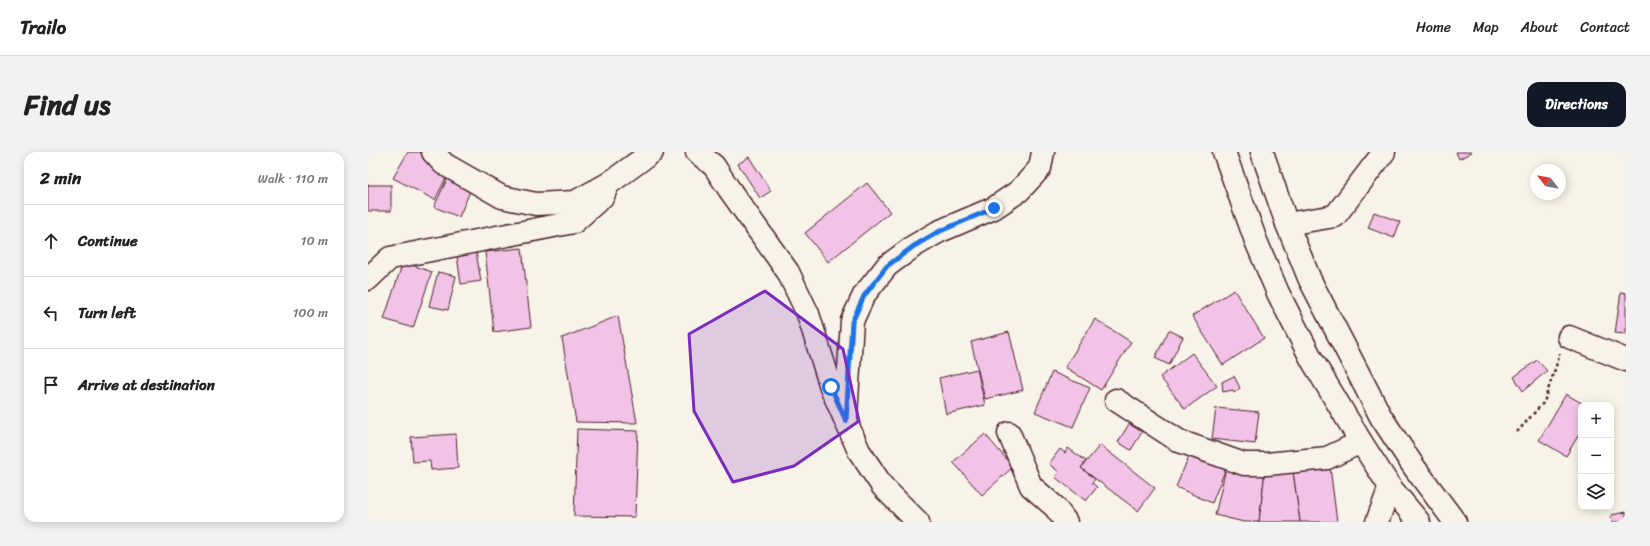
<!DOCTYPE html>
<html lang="en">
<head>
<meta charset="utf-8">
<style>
	body { margin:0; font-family:Sriracha,sans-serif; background:#f2f2f2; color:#222 }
	.controls { position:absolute; right:12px; bottom:12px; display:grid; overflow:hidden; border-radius:8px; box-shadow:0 2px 10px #0003 }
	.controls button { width:36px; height:36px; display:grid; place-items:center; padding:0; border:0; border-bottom:1px solid #e0e0e0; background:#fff; color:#222; font:20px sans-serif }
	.compass { position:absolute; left:1162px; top:12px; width:36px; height:36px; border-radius:50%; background:#fff; box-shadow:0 2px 10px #0003; rotate:301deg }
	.stop { position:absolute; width:12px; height:12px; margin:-9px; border:3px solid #1a73e8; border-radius:50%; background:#fff }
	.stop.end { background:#1a73e8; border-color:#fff; box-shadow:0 1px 4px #0008 }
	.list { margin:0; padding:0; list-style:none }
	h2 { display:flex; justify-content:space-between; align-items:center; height:52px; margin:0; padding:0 16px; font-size:17px }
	h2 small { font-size:13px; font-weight:400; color:#767676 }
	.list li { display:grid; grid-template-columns:26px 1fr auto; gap:12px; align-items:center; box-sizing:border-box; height:72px; padding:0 16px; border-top:1px solid #e0e0e0 }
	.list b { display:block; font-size:15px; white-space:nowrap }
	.list em { font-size:13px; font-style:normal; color:#767676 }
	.icon { flex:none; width:22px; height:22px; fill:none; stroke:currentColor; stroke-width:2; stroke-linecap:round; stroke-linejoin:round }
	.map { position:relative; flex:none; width:1258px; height:370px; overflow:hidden; border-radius:12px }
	header { display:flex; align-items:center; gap:24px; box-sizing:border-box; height:56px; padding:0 20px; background:#fff; border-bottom:1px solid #e0e0e0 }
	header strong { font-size:19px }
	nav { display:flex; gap:22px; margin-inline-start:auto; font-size:14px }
	.intro { display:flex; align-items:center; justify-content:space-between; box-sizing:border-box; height:96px; padding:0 24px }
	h1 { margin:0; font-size:28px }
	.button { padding:10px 18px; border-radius:12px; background:#111827; color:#fff; font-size:14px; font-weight:700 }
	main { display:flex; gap:24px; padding:0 24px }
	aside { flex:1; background:#fff; border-radius:12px; box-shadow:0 2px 10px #0003 }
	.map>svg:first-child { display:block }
	.building { fill:#f2c3e7; stroke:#4a1f2b }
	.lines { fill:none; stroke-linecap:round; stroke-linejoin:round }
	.minor-casing { stroke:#4a1f2b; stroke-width:25 }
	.highway-casing { stroke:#4a1f2b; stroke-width:25 }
	.path { stroke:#4a1f2b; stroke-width:2.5; stroke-dasharray:3 3; stroke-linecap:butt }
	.minor { stroke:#f7f3e8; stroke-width:22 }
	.highway { stroke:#f7f3e8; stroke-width:22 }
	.route { stroke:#1a73e8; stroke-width:5 }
	.marked { fill:#7b2cbf; fill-opacity:0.2; stroke:#7b2cbf; stroke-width:3; stroke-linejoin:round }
</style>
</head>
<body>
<header>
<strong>Trailo</strong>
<nav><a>Home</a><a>Map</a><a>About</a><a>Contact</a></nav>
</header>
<div class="intro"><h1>Find us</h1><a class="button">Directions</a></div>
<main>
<aside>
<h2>2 min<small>Walk · 110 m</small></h2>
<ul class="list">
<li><svg class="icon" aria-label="ahead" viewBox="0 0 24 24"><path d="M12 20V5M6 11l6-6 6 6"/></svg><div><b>Continue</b></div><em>10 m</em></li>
<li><svg class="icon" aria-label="left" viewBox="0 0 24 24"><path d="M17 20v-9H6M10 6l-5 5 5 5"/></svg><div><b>Turn left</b></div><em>100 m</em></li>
<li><svg class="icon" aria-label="arrive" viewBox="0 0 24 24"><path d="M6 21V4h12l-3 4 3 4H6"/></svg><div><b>Arrive at destination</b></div></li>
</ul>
</aside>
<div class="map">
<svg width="1258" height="370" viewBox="0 0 1258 370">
	<rect width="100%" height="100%" fill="#f7f3e8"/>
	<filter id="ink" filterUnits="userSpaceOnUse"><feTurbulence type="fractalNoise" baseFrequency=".025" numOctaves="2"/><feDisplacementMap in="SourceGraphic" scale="8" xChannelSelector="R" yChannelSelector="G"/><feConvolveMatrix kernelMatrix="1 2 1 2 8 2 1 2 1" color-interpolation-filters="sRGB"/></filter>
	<g filter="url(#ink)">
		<g class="building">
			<path d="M40,0H52L82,18L67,48L25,26Z"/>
			<path d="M1088,0H1104L1091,7Z"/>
			<path d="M381,5L403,39L392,46L370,12Z"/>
			<path d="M80,25L103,37L91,65L66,55Z"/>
			<path d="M499,31L522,60L460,110L437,81Z"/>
			<rect x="0" y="33" width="23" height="26"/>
			<path d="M1006,60L1032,70L1026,86L1000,76Z"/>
			<path d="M154,96L163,175L126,180L117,100Z"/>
			<path d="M108,100L113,129L93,132L89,104Z"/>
			<path d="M35,110L64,120L45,176L16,167Z"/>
			<path d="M70,120L88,124L80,158L61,154Z"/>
			<path d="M866,138L896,186L855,213L824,164Z"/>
			<path d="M1253,140L1258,141V182L1247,181Z"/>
			<path d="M250,164L269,271L208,270L194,186Z"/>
			<path d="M727,167L763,190L733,238L697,215Z"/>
			<path d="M801,178L815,185L801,213L787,206Z"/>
			<path d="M641,180L655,238L617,247L603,190Z"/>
			<path d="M824,201L849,234L817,257L792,225Z"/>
			<path d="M1169,208L1179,219L1155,239L1146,225Z"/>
			<path d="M609,217L617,253L578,262L571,226Z"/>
			<path d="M684,220L722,236L705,275L667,260Z"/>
			<path d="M866,224L872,236L866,241L865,238L855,240L854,230Z"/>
			<path d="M1198,242L1217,253H1213V279L1198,304L1171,288Z"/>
			<path d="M848,256L891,260L887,292L844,287Z"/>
			<path d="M761,272L774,280L763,298L750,290Z"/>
			<path d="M209,277L270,279L267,365L206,364Z"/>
			<path d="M88,282L90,316L63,318L62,309L45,310L43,285Z"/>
			<path d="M617,282L645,315L614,343L585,310Z"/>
			<path d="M732,293L787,336L770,359L713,316Z"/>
			<path d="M700,296L718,309L713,316L727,327L724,331L729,335L718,349L687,325L691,320L681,312L692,297L697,301Z"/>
			<path d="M824,297L858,316L844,351L808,335Z"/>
			<path d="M962,315L969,370H932L925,320Z"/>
			<path d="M858,316L897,319L891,370H876L847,363Z"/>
			<path d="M897,319L925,320L932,370H891Z"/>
			<path d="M1258,360V370H1244L1243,363Z"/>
		</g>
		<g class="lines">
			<defs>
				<g id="minor">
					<path d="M65,0L76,12L134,45L168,52L207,50L240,32L284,0"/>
					<path d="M329,0L346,14L361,37L420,120L440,162L463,235L491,299L515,335L550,370"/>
					<path d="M919,72L967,64L1016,0"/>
					<path d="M0,127L22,106L206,70L235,44L240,32"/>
					<path d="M1201,185L1258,208"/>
					<path d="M748,248L811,289L876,312H899L959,306L993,290"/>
					<path d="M478,264L484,169L496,143L519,114L546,94L570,80L626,56L651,39L672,16L675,0"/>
					<path d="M641,281L663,334L687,355L698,370"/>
					<path d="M1009,370L1022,335"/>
				</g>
				<g id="highway">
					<path d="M856,0L888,89L910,141L944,208L993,290L1022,335L1051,370"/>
					<path d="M894,0L919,72L942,128L1013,265L1046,315L1087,370"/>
				</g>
			</defs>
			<use href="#minor" class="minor-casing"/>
			<use href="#highway" class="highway-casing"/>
			<path class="path" d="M1149,280L1176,250L1192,202"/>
			<use href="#minor" class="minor"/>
			<use href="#highway" class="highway"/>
		</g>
	</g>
	<g class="lines" filter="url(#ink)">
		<path class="route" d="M463,235L478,269L484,170L496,144L519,114L546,94L570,80L626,56"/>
	</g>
	<path class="marked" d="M397,139L475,197L491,269L426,314L365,330L326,259L321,182Z"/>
</svg>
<div class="controls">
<button>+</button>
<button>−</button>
<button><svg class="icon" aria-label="layers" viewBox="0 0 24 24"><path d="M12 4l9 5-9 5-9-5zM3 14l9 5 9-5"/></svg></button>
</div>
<svg class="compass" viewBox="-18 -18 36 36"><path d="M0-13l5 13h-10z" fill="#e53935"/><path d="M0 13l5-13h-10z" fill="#767676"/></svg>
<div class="stop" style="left:463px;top:235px"></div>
<div class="stop end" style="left:626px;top:56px"></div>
</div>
</main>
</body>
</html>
